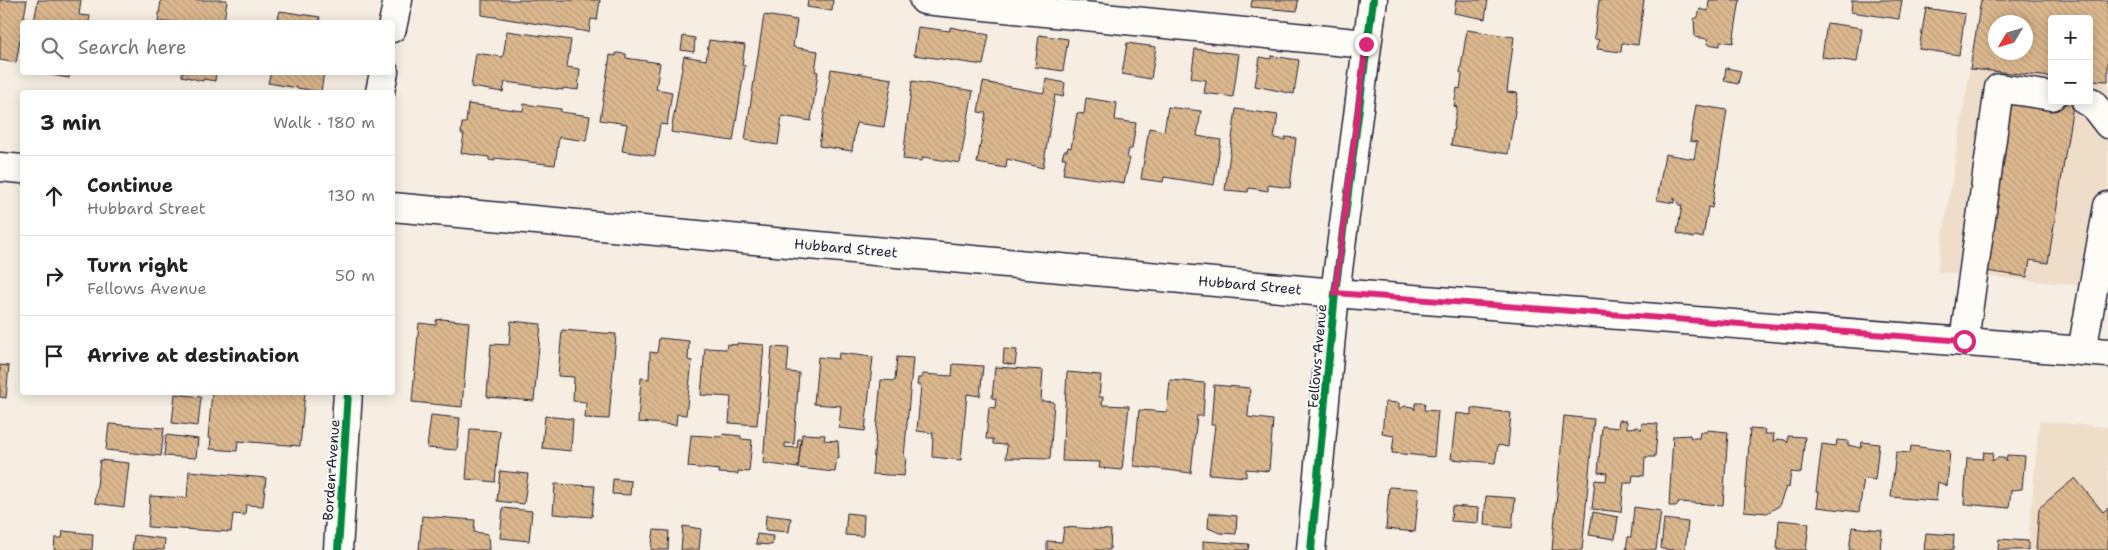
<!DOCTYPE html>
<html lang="en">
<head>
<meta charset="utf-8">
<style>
	body { margin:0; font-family:"Shantell Sans",sans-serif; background:#f6f6f6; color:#222 }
	.controls { position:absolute; right:15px; top:15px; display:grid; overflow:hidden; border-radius:5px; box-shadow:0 2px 12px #0003 }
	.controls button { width:45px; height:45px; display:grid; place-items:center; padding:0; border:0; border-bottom:1px solid #e0e0e0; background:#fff; color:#222; font:25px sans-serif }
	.compass { position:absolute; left:1988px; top:15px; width:45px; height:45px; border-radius:50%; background:#fff; box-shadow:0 2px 12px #0003; rotate:232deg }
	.stop { position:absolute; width:15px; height:15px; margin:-11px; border:4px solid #db2777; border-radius:50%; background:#fff }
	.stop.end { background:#db2777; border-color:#fff; box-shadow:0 1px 5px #0008 }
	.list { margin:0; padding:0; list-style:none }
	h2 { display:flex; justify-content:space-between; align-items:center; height:65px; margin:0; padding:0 20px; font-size:21px }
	h2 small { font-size:16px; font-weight:400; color:#767676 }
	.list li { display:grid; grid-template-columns:32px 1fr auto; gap:15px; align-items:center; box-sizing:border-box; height:80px; padding:0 20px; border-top:1px solid #e0e0e0 }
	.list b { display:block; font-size:19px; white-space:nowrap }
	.list p { margin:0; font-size:16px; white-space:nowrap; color:#767676 }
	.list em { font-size:16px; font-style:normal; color:#767676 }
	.icon { flex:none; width:28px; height:28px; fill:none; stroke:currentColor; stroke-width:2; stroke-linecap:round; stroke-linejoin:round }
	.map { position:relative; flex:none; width:2108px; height:550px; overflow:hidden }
	.search { position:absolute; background:#fff; box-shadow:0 2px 12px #0003; left:20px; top:20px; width:375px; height:55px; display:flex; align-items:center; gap:12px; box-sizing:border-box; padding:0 18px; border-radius:5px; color:#767676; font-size:19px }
	.panel { position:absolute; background:#fff; box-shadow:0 2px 12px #0003; left:20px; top:90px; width:375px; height:305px; border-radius:5px }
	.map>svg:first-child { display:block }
	.built { fill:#eedec9; fill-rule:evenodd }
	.building { fill:url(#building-back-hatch); stroke:#22223b; fill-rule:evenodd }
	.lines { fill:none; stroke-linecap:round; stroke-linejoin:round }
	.minor-casing { stroke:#22223b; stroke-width:31 }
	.major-casing { stroke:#22223b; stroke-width:31 }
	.minor { stroke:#fdfcf7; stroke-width:28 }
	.major { stroke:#fdfcf7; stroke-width:28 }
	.cycleway-casing { stroke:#fdfcf7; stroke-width:11 }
	.cycleway { stroke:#00873e; stroke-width:8 }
	.route { stroke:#db2777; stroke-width:6 }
	.labels { text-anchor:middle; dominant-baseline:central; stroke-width:4; stroke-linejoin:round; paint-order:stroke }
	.street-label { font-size:14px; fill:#22223b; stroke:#fdfcf7 }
</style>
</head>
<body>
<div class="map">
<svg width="2108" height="550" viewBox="0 0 2108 550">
	<defs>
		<pattern id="building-back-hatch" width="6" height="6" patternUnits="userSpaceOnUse" patternTransform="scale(1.25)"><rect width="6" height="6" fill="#dcb88e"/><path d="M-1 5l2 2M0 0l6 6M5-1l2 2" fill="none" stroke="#bc9e7b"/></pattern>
	</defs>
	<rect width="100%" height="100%" fill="#f6eee2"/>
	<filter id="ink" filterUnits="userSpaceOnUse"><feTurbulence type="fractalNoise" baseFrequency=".02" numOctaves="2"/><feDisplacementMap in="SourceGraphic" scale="10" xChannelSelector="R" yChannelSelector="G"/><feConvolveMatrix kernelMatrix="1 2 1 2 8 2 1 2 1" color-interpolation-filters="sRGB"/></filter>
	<g filter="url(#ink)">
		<g class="built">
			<path d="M1981,0H2108V288L1937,272ZM2052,19H2089V101H2052ZM1996,22H2026V52H1996Z"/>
			<path d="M2039,421L2108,427V550H2028Z"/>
		</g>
		<g class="building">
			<path d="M0,0H27L16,63L0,60Z"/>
			<path d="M38,0H81L79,15L90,16L89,22H34Z"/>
			<path d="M161,0H227L224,22H158Z"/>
			<path d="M482,0H600L597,20L591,19L589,32L482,15Z"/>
			<path d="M808,0H833L832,11L807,7Z"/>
			<path d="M1252,0H1298L1297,11L1251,7Z"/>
			<path d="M1456,0H1488L1485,19L1454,13Z"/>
			<path d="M1599,0H1644L1638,45L1622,43L1621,52L1597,49L1599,40L1594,39Z"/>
			<path d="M1709,0H1740L1733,43L1720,41V46L1707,44L1708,39L1695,37L1694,19L1698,17L1700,9L1708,11Z"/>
			<path d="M1852,0H1902L1899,19L1851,12Z"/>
			<path d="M1981,0H2108V81L2089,80V19H2052V77L1970,69ZM1996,22H2026V52H1996Z"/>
			<path d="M1926,8L1965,14L1959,55L1919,49Z"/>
			<path d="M280,11L320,17L319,22H277Z"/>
			<path d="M764,15L797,20L793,47L818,51L815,71L818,72L811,121L782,116L778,145L745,140Z"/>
			<path d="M1827,23L1862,28L1857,62L1822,57Z"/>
			<path d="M918,27L950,31V27L989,35L983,65L914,55Z"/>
			<path d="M1467,30L1514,37L1507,92L1518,93L1508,154L1451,145L1457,107L1454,106L1457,88L1460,89L1462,74L1460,73Z"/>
			<path d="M507,31L571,40L567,67L580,69L578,90L563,88V90L505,82L503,92L471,87L476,53L503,57Z"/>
			<path d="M1039,35L1068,39L1063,71L1035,67Z"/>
			<path d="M683,36L695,38L694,52L681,50Z"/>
			<path d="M709,40L745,45L742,65L745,66L733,141L671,132L684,56L706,60Z"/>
			<path d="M1127,43L1156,47L1151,79L1122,74Z"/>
			<path d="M1195,49L1239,54L1233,97L1204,93L1206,80L1191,78Z"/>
			<path d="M616,53L626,54V58L660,63L656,89L672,92L667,125L660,124L655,156L622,151L627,124L600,120L610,55L616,56Z"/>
			<path d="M1271,56L1299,60L1294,94L1255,86L1260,57L1271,59Z"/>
			<path d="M1726,68L1741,71L1738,84L1724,81Z"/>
			<path d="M831,69L892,79L884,127L856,123L852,151L819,146Z"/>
			<path d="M33,72H70L69,78Z"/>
			<path d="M182,72H216L215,81L203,79V81L182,76Z"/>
			<path d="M271,72H324L321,92L268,83Z"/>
			<path d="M1046,79L1065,83L1063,97L1055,95L1043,168L1007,159L1006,168L977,163L986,113L978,112L983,82L1044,93Z"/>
			<path d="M912,81L973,91L960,163L923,157L922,161L903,159Z"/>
			<path d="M2012,96L2073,105L2048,263L2030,260L2027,277L1986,271Z"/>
			<path d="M1086,98L1117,103L1115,120L1136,123L1132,149H1129L1127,158H1130L1124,183L1063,174L1066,158H1062L1064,151H1067L1068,147L1071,148L1077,113L1084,114Z"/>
			<path d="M468,104L523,111L524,104L561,109V112L590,116L586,141L559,137L555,165L495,158V161L489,160V157L461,153L464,134H461L462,123H466Z"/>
			<path d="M1696,105L1727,110L1712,208L1708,207L1703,238L1695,236L1693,238L1677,233L1682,206L1679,205L1674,198V203L1657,200L1665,154L1694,159L1697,142L1690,141Z"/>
			<path d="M1168,107L1201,111L1197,136L1221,140L1214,185L1164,177L1163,182L1141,179L1149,128L1164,131Z"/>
			<path d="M1236,109L1278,115L1274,138L1285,140V137L1296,138L1290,188L1268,185V191L1249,188L1248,192L1225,190Z"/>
			<path d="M442,319L469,322L462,407L412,402L419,323L436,325V320Z"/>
			<path d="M511,321L541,324L534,401L488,397L487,395L491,344L509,345Z"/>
			<path d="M562,330L616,334L609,419L585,418L586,402L573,401L574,377L558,376Z"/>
			<path d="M659,338L689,341L688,360L692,361L686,415L677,414L676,425L638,422L641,378L649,379L650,352L657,353Z"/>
			<path d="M737,343L764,345L757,425L729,423L731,397L701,395L705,348L726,349L727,344L737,345Z"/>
			<path d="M772,347L789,348L787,372L799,373L794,444L785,443V447L797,448L798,439H801L798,468L763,463Z"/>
			<path d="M1004,349L1017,350L1015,365L1003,363Z"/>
			<path d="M839,353L873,357L865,431L839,428L841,406L814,404L818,357L838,359Z"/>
			<path d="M897,357L913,358L904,457L906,458L904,476L872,474L881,380L895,381Z"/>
			<path d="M953,364L983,366L980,396L967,394L961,460L932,457L933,433L917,431L921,385H917L918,378H922V374L952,376Z"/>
			<path d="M0,365L9,366L6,398L0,397Z"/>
			<path d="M995,367L1043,370L1041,401L1054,402L1050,459L1006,458L1007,445L993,444V439H986L989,407L995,408L996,399L992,398Z"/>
			<path d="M1067,372L1101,375L1099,397H1103L1102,405L1129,406L1122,470L1099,468L1100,462L1062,461Z"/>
			<path d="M1170,380L1205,383L1203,416H1197L1191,473L1134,466L1139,410L1167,412Z"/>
			<path d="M1214,385L1250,388L1248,417L1273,420L1269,471L1246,469V477L1209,474L1215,425H1211Z"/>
			<path d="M212,392H305L300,446L238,441L237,451L210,449L211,438H208Z"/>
			<path d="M175,394L201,397L198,426L172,423Z"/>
			<path d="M1385,402L1399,403V409L1405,406L1413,407L1415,410V403H1425L1424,410L1438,411L1434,457L1392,453L1394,436L1382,434Z"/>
			<path d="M1471,408L1511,413L1508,447L1498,445L1495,463L1451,459L1456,413L1471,415Z"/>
			<path d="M431,415L460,418L457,450L427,448Z"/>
			<path d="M545,416L573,419L571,451L542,448Z"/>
			<path d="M1564,416L1594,419L1582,550H1552Z"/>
			<path d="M1619,420L1627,421V428L1638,427L1641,430L1642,423L1658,424L1655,457H1645L1644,476L1633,475L1632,483H1624L1621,512L1592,509L1595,480L1606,481L1607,473L1598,472L1602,426L1618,428Z"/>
			<path d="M109,424L164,428L161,456L106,450Z"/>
			<path d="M470,429L500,431L495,482L466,479Z"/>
			<path d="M1750,429L1765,430L1764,434H1774L1773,442L1777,439L1785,440L1788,443V436L1805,437L1801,473L1791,472L1789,488L1786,487L1779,506L1767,513L1744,511Z"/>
			<path d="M1707,430L1728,432L1723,505L1678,502L1677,506H1669L1673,436L1690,435L1691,438H1699L1700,432H1707Z"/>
			<path d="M723,434L741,436V439L752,440L749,472L738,471V474L719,473L720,470L688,467L691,435L722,437Z"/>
			<path d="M802,434L825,435L824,440L838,441L839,459L837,458L835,472L798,468Z"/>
			<path d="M166,435L198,439L196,458L164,456Z"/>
			<path d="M1837,440L1848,441V445L1861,448L1862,442L1879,444L1875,480L1864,478L1859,512L1817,507L1819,492H1816L1822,444L1836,446Z"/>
			<path d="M1911,446L1950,451L1947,486L1938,482L1936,501L1891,497L1896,452L1910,453Z"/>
			<path d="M1984,452L1993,453L1992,461L1997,458H2004L2006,462L2007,455L2025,456L2022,489L2011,490L2009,508L1964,504L1967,458L1983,459Z"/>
			<path d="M100,460L129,463L124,507L95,503Z"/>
			<path d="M189,471L266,478L263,506L246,505L245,515L233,514L231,532L148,527L150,496L187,498Z"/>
			<path d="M500,471L528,474L524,504L497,501Z"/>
			<path d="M2075,478L2103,512L2108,508V550H2036L2039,508Z"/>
			<path d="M613,479L631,481L630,495L612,494Z"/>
			<path d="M555,484L595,486L592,517L553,514Z"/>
			<path d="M1389,487L1419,489L1415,532L1386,529Z"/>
			<path d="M1486,496L1515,498L1512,528L1484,525Z"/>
			<path d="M1452,506L1479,508L1478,523L1451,521Z"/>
			<path d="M1634,507L1661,511L1656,550H1626L1628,537H1631Z"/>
			<path d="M503,508L532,511L529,541L500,538Z"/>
			<path d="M1593,512L1618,517L1615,539L1589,535Z"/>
			<path d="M847,513L864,515L863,536L845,535Z"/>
			<path d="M1209,513L1237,516L1236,534L1220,533L1208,528Z"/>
			<path d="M766,515L791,518L789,532L765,530Z"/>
			<path d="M422,516L475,520L474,532L488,534L489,550H419Z"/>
			<path d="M1664,519L1688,522L1685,550L1661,549Z"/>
			<path d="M1779,520L1809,523L1806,550H1777Z"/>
			<path d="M683,526L701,529L699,550H681Z"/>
			<path d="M1064,527L1111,530L1110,550H1047V541L1062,542Z"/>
			<path d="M1852,527L1882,530L1880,550H1849Z"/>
			<path d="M654,530L669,531L668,550H651Z"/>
			<path d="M63,531L93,534L92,550H54L55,538H62Z"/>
			<path d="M1926,533L1954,535L1953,550H1924Z"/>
			<path d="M757,534L773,536L772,545L756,544Z"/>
			<path d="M134,535L165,539L164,550H132Z"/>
			<path d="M1999,539L2028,541V550H1998Z"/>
			<path d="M1203,541L1249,544L1248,550H1203Z"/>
		</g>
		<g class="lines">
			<defs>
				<g id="minor">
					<path d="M924,0L1366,44"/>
					<path d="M392,28L398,0"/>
					<path d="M380,92L384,72"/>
					<path d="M2086,101L2091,102L2108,124"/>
					<path d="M1964,341L1999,88L2052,96"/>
					<path d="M2082,351L2108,206"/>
					<path d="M338,550L348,392"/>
					<path d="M1311,550L1335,293L1373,0"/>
				</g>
				<g id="major">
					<path d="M0,167L22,169"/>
					<path d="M392,207L1335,293L2108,353"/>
				</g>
			</defs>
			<use href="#minor" class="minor-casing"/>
			<use href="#major" class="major-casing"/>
			<use href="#minor" class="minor"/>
			<use href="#major" class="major"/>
			<defs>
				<g id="cycleway">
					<path d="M338,550L348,392"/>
					<path d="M1311,550L1335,293L1373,0"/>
				</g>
			</defs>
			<use href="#cycleway" class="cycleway-casing"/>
			<use href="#cycleway" class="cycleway"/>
		</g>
	</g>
	<g class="lines" filter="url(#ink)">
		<path class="route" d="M1366,44L1335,293L1964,341"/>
	</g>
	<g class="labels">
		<g class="street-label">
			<text transform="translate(846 248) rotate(5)">Hubbard Street</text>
			<text transform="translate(1250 285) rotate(5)">Hubbard Street</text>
			<text transform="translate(1317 356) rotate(-85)">Fellows Avenue</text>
			<text transform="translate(331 470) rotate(-86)">Borden Avenue</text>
		</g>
	</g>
</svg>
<div class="controls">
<button>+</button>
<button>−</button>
</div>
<svg class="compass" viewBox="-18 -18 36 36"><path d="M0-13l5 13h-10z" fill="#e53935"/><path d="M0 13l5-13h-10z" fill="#767676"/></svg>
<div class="stop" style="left:1964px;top:341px"></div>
<div class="stop end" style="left:1366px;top:44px"></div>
<div class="search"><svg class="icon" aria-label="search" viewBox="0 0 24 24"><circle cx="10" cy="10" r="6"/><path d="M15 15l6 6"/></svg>Search here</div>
<section class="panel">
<h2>3 min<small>Walk · 180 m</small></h2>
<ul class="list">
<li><svg class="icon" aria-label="ahead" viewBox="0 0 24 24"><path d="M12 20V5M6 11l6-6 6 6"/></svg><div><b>Continue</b><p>Hubbard Street</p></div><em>130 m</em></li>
<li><svg class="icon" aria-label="right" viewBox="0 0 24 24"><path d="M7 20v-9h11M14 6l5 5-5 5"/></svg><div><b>Turn right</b><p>Fellows Avenue</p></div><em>50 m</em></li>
<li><svg class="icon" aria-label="arrive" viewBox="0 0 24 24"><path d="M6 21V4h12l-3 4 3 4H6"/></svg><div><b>Arrive at destination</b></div></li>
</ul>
</section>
</div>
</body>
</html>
